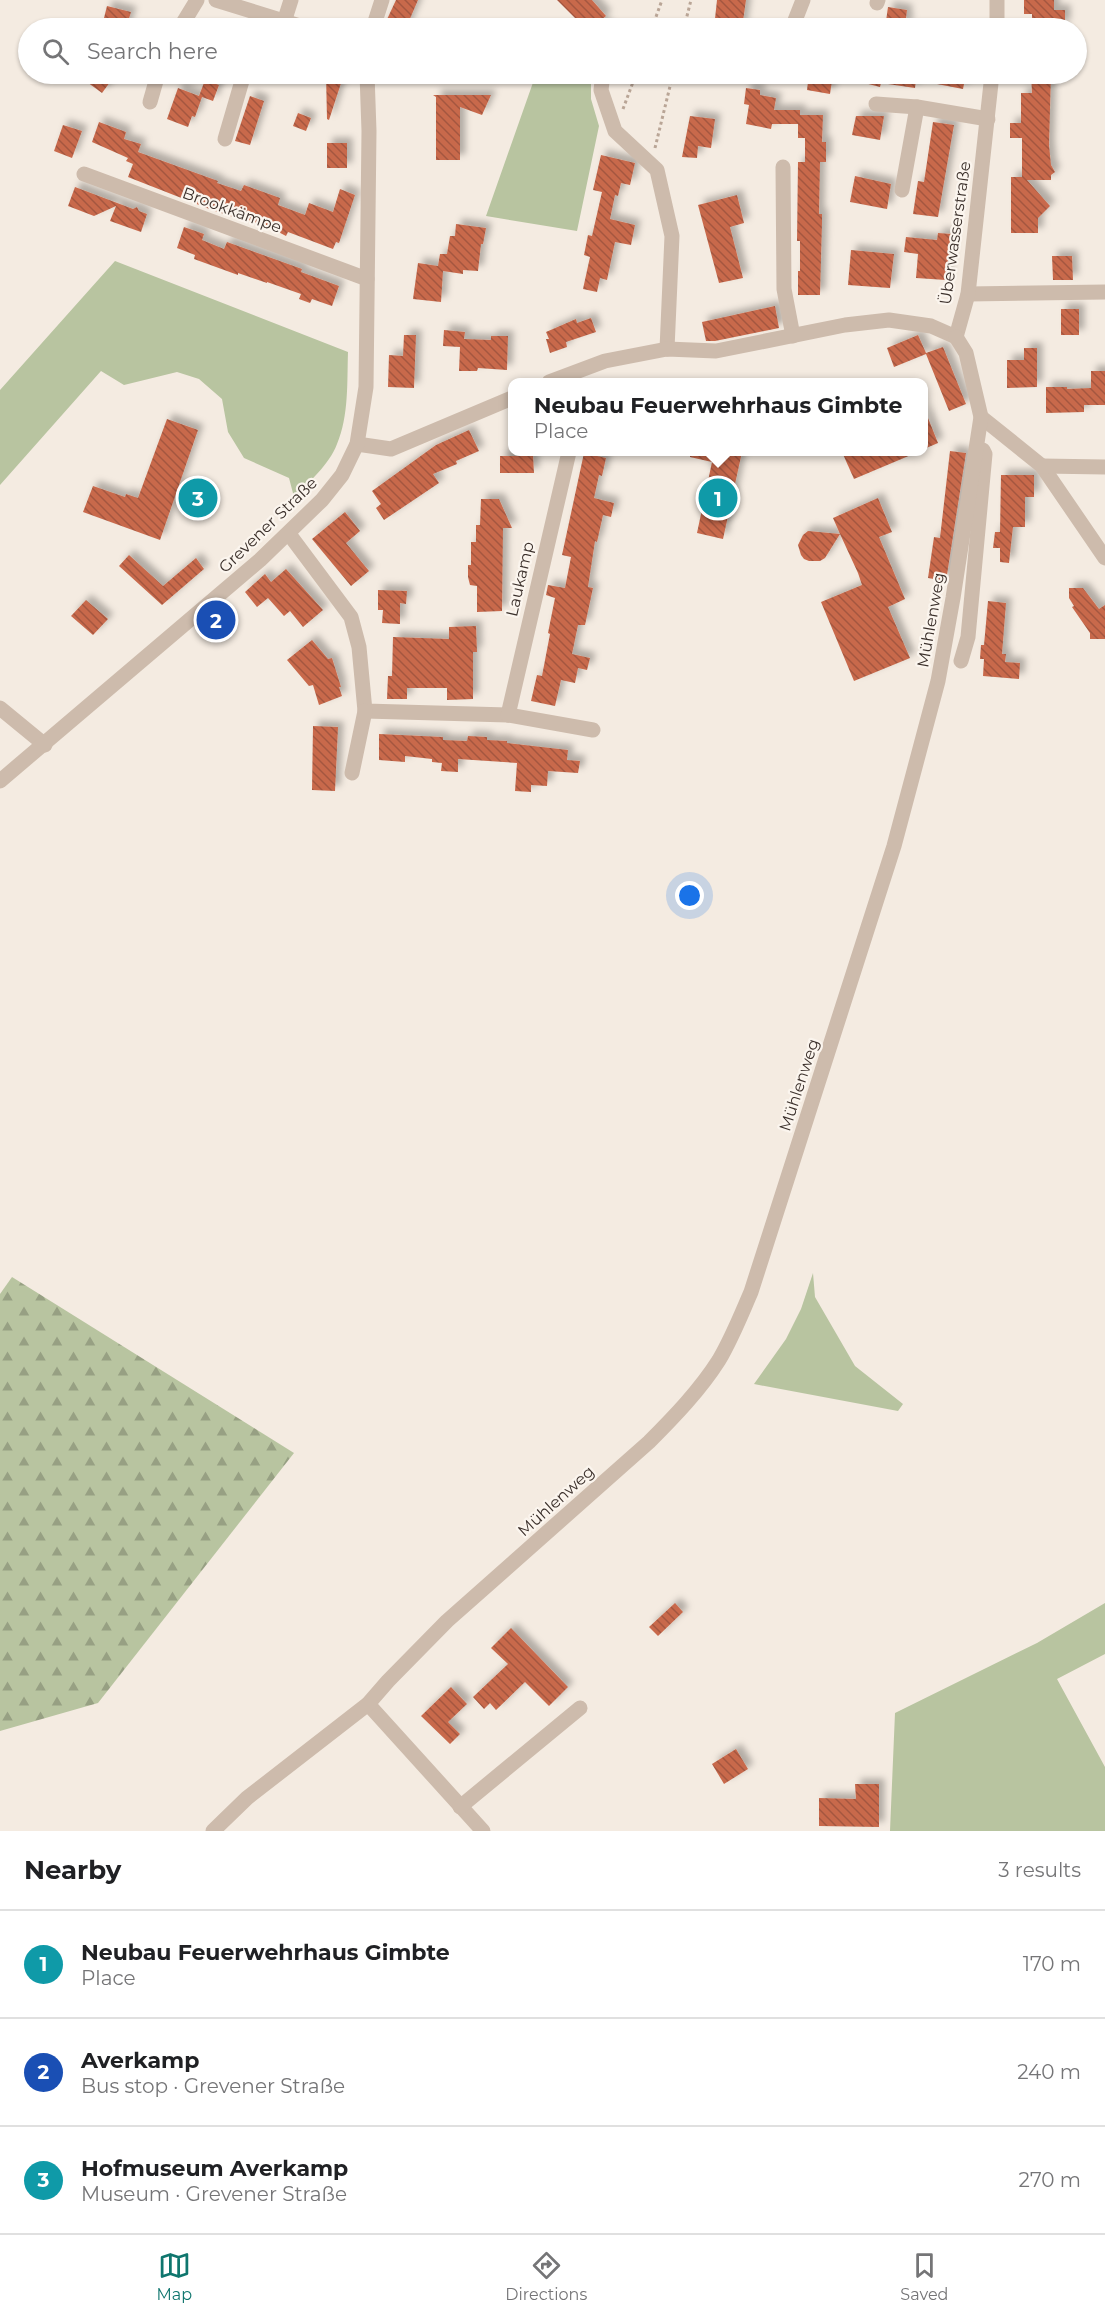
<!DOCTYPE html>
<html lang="en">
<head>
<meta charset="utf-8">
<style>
	body { margin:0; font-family:Montserrat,sans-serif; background:#f2f2f2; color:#202124 }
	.you { position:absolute; left:690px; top:896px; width:21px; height:21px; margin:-15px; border:4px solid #fff; border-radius:50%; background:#1a73e8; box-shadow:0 0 0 9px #1a73e833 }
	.badge { display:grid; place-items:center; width:39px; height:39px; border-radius:50%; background:#0f766e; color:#fff; font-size:20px; font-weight:700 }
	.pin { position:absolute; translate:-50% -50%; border:3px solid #fff; box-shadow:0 2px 6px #0006 }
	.popup { position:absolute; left:508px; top:378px; width:420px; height:78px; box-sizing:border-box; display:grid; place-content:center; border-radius:12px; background:#fff; filter:drop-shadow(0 2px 4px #0005); font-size:20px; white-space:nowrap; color:#757577 }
	.popup b { font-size:22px; color:#202124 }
	.popup::after { content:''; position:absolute; left:50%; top:100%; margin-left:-12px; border:12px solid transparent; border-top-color:#fff }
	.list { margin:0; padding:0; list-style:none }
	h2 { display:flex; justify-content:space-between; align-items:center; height:78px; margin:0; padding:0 24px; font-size:26px }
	h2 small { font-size:20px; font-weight:400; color:#757577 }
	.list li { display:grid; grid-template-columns:39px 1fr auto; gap:18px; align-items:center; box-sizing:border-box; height:108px; padding:0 24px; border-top:2px solid #e0e0e0 }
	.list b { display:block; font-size:22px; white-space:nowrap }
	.list p { margin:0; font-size:20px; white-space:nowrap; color:#757577 }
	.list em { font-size:20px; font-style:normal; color:#757577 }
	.icon { flex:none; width:33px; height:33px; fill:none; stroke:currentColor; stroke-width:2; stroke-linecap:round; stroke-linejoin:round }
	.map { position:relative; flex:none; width:1105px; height:1831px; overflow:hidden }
	.search { position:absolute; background:#fff; box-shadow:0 2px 4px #0004; left:18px; right:18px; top:18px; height:66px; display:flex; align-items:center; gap:15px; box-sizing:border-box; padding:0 21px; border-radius:33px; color:#757577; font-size:22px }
	.sheet { height:402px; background:#fff }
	nav { display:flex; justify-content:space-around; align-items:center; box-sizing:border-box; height:84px; border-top:2px solid #e0e0e0; background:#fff; font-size:16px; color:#757577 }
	nav a { display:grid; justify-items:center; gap:3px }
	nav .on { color:#0f766e }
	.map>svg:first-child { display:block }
	.green { fill:#b8c4a0 }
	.forest { fill:url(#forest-firs) }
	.building { fill:url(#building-back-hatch); filter:url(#shadow) }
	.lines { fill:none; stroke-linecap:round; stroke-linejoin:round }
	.path { stroke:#b9a596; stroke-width:3; stroke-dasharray:3 3; stroke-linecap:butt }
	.minor { stroke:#cdbbac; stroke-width:15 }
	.labels { text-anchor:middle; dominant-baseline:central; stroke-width:4.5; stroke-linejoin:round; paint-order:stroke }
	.street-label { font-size:16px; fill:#3b302b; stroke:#fbf5ee }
</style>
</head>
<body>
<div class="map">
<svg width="1105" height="1831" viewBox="0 0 1105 1831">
	<defs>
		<pattern id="forest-firs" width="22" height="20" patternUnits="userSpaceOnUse" patternTransform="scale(1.5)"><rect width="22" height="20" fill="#b8c4a0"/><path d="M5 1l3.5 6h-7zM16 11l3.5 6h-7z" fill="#97a083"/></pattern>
		<pattern id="building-back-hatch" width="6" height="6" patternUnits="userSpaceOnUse" patternTransform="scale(1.5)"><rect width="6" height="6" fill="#c8694b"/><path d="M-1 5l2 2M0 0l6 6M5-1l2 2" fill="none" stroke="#a4573f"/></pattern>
		<filter id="shadow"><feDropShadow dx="5.5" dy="-5.5" stdDeviation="3" flood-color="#0004"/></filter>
	</defs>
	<rect width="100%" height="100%" fill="#f4ebe1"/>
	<g class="green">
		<path d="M536,74H591V99L599,126L577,231L486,216Z"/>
		<path d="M115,261L348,352C347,382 349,416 337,444C329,465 309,482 294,497L289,478L244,458L228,432L222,399L199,379L177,372L124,385L101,371L0,485V390Z"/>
		<path d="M813,1273L815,1297L855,1366L903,1404L898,1411L754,1384L786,1339L801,1309Z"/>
		<path d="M1105,1603V1654L1057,1679L1105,1767V1831H890L895,1713L1037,1643Z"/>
	</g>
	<path class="forest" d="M12,1277L294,1453L98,1703L0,1731V1294Z"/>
	<g class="building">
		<path d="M396,0H418L406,28H383Z"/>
		<path d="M557,0H592L606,16L600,21L610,28H585Z"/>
		<path d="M717,0H746L742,28H714Z"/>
		<path d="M1024,0H1054V10H1065V26H1032V14H1024Z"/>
		<path d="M107,6L131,12L126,28H107L108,24L103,22Z"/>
		<path d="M888,7L907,10L906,18L909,22L902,28H885Z"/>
		<path d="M89,74H116L102,93L87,82Z"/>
		<path d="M326,74H344L329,120L327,119Z"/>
		<path d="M809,74H833L830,94L807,90Z"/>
		<path d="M845,74H966L963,89L916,80L915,88L881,83L880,87L845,78Z"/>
		<path d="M1031,74H1051L1049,145L1051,165L1055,172L1051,175V180H1027L1050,206L1038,218V233H1011V177H1022V138H1010V123H1021V93H1032Z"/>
		<path d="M205,80L219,85L213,101L202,97L195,117L192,116L188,127L167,119L178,88L199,96Z"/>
		<path d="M746,88L760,90V95L776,98L774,110H800V115H823L822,142H826V162H820L819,214H822V223L820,295H798V271H800V241H797L798,162H805V138H798V124H772L771,129L746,124L749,105L744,104Z"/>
		<path d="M433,95H491L482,115L460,107V160H436V97Z"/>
		<path d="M250,96L264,101L250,145L235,141Z"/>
		<path d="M298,113L311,118L306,131L293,126Z"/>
		<path d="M690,116L715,119L711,148L698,146L697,158L682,157Z"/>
		<path d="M856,116H884L880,140L852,135Z"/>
		<path d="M99,122L126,132L124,139L141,144L138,152L218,181L217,183L241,191L244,185L280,198L278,205L305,215L309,203L333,212L340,189L355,195L339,243L336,242L333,249L288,232L286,236L269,227L234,215L233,217L212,210L133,179L128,177L133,164L126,161L128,158L92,142Z"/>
		<path d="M933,122L954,125L938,217L913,214L918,181L924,182Z"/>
		<path d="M63,125L82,131L72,158L54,151Z"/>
		<rect x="327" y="143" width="20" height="25"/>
		<path d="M601,155L635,163L630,185L621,183L618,196L615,195L610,219L635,225L631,245L615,242L607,280L600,278L597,292L583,289L590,257L584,255L588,235L592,236L602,192L593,190Z"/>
		<path d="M855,176L891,184L887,209L850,202Z"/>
		<path d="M75,187L133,209L137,207L139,211L147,214L141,232L110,221L116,206L94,216L68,206Z"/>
		<path d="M737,195L744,223L730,227L743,278L719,283L698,205Z"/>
		<path d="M456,224L486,228L483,244H481L478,271L463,270V274L443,271L441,302L413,299L418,263L438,266L440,254H447L450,236H455Z"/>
		<path d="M184,227L204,234L202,240L224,249L227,242L302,269L301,272L339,286L332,306L312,299L310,303L299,299L301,294L267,282V283L238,273V275L194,259L195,255L177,248Z"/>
		<path d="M938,233L951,234L946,280L916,278L918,254L904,252L906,237L937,240Z"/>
		<path d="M851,250L894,254L890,288L848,285Z"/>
		<path d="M1052,256H1072L1073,280H1053Z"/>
		<path d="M775,306L779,328L715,341H706L702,322Z"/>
		<rect x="1061" y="309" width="18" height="26"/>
		<path d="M591,318L596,332L566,342L567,347L550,353L546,339H549L546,332L576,319L577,323Z"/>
		<path d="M444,330L465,332L464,339L491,340V336H508L507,370L478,368L477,371H459L460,347L443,346Z"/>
		<path d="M404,335H416L414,388L388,387L389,355L403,356Z"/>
		<path d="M918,335L926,353L943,347L966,404L949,411L926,354L894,367L887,348Z"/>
		<path d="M1024,348H1037V387L1007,388V360H1024Z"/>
		<path d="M1091,371H1105V405H1084V412L1046,413V387H1067V389L1091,388Z"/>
		<path d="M924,408L938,443L924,449Z"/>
		<path d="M167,419L198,430L160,540L83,512L93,486L125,497L126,494L138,498Z"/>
		<path d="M469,430L479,451L456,461L457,464L433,474L439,483L384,520L376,508L381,504L372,491L436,445Z"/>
		<path d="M950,451L966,453L946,581L928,578L934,537L940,538Z"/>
		<path d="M690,452H742L723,539L697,533L712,462L690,457Z"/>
		<path d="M842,452H918L854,479Z"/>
		<path d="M584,453L606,458L602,476L599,475L594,498L614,503L611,517L603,515L597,542L595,541L588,587L593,588L585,625H578L572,654L590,658L587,670L578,668L575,683L561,680L555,706L531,701L537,675L542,676L550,634L548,633L555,598L546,595L548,585L565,588L571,557L562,555Z"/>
		<path d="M500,456H533L534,473H500Z"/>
		<path d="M1001,475H1034V497H1025V527H1013L1009,563L1000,562V548H993L995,532H1000Z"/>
		<path d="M878,498L892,532L879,537L905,599L888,607L910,658L854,681L821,602L862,585L858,573L840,534L825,558L820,561H809L804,559L801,555L798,545L803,535L808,531L840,534L833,518Z"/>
		<path d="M481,499H499L512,528H503L502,611L477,612V586L470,585L468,577V565H471V542H476V525H480Z"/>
		<path d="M345,512L360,531L346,543L369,571L351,586L312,539Z"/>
		<path d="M129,555L163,586L196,558L204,569L162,605L119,566Z"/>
		<path d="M286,569L323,610L303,627L290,611L284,616L268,598L257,607L245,592L265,574L271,582Z"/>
		<path d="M1069,588H1083L1099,609L1105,605V639H1090V633L1072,607L1074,606L1069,598Z"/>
		<path d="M378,590L407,591L406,604L400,603V624L382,623L383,610H378Z"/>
		<path d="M86,600L108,619L93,635L71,616Z"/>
		<path d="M988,601L1006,603L1002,654H1006L1005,662L1020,663L1019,679L983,676L984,659H980L981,645H984Z"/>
		<path d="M476,626L477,652H473V699L447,700V688H407V699H387L388,676H392L393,637L449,639V627Z"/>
		<path d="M312,640L328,659L332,658L341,687H339L342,696L319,705L313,685L309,686L287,660Z"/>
		<path d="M313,726L338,727L335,791L312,790Z"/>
		<path d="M379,734L443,737V740L467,741L468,736L487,737V740L507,741V743L568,750L567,760L580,761L578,773L548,771L547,786L531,785V792L515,791L517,763L458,759V772L441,771L442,763L432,762V759L405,756V762L379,760Z"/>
		<path d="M675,1603L683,1612L658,1636L649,1627Z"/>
		<path d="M511,1628L568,1687L549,1706L525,1682L496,1710L490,1703L484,1709L473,1697L508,1664L491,1648Z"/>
		<path d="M451,1687L467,1704L448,1722L460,1734L450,1744L421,1716Z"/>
		<path d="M736,1749L748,1769L724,1784L712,1764Z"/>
		<path d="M855,1784H879V1827L819,1826V1798L856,1799Z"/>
	</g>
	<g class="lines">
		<g class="path">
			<path d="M652,28L662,0"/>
			<path d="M684,28L691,0"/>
			<path d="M623,109L636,74"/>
			<path d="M655,148L673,74"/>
		</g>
		<g class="minor">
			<path d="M216,0L306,28"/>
			<path d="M877,3L878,0"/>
			<path d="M284,22L291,0"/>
			<path d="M180,28L197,0"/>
			<path d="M373,28L382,0"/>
			<path d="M792,28L803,0"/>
			<path d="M997,28V0"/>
			<path d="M603,74L601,90L615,131L657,170L672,236L667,349"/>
			<path d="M150,102L158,74"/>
			<path d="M876,104L917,107"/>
			<path d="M225,139L244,74"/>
			<path d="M783,167L784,289L793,336"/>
			<path d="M84,174L367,279"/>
			<path d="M902,190L917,107L988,119"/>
			<path d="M968,294L1105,292"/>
			<path d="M956,337L968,294L992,74"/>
			<path d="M549,382L605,361L667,349L716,351L845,325L889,320L931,326L956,337"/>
			<path d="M981,417L1042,466L1105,558"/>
			<path d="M357,444L391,449L512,398"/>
			<path d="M1042,466L1105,467"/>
			<path d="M289,534L351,617L359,647L365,711L508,715L569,452"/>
			<path d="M961,661L968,637L985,454L983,450"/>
			<path d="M0,708L45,745"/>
			<path d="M508,715L593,730"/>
			<path d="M352,773L365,711"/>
			<path d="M0,781L260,560L322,500L342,475L357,444L366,387L369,131L367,74"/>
			<path d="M368,1704L483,1831"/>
			<path d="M460,1807L580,1708"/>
			<path d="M213,1831L247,1798L368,1704L388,1681L447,1621L649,1442C674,1417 700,1390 719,1360C732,1338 741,1315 751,1292L894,846L938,681L953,598L981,417L966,353L956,337"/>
		</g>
	</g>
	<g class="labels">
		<g class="street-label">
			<text transform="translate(232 210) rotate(20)">Brookkämpe</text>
			<text transform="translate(955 233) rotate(-82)">Überwasserstraße</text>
			<text transform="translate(268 525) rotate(-44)">Grevener Straße</text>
			<text transform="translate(520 579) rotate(-77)">Laukamp</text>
			<text transform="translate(931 620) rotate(-80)">Mühlenweg</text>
			<text transform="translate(799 1085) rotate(-72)">Mühlenweg</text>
			<text transform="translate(556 1501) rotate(-42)">Mühlenweg</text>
		</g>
	</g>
</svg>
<div class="you"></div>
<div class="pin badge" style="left:718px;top:498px;background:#0f9aa8">1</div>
<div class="popup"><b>Neubau Feuerwehrhaus Gimbte</b>Place</div>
<div class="pin badge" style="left:216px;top:620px;background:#1a4fb4">2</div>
<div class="pin badge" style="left:198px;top:498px;background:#0f9aa8">3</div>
<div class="search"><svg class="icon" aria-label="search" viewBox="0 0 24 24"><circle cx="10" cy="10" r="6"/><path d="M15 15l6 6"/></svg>Search here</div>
</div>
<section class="sheet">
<h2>Nearby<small>3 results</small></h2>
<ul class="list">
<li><span class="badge" style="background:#0f9aa8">1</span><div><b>Neubau Feuerwehrhaus Gimbte</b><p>Place</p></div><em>170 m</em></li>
<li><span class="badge" style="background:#1a4fb4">2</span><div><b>Averkamp</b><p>Bus stop · Grevener Straße</p></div><em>240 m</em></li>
<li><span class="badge" style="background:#0f9aa8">3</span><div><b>Hofmuseum Averkamp</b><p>Museum · Grevener Straße</p></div><em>270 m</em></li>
</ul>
</section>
<nav>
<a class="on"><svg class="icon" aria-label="map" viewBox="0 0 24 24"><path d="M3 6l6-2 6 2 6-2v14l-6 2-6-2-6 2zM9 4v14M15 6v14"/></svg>Map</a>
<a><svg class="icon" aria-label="directions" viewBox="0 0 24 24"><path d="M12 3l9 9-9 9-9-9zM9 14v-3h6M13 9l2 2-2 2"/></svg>Directions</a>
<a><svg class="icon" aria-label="saved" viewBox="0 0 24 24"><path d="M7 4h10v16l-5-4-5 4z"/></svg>Saved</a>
</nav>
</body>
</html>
